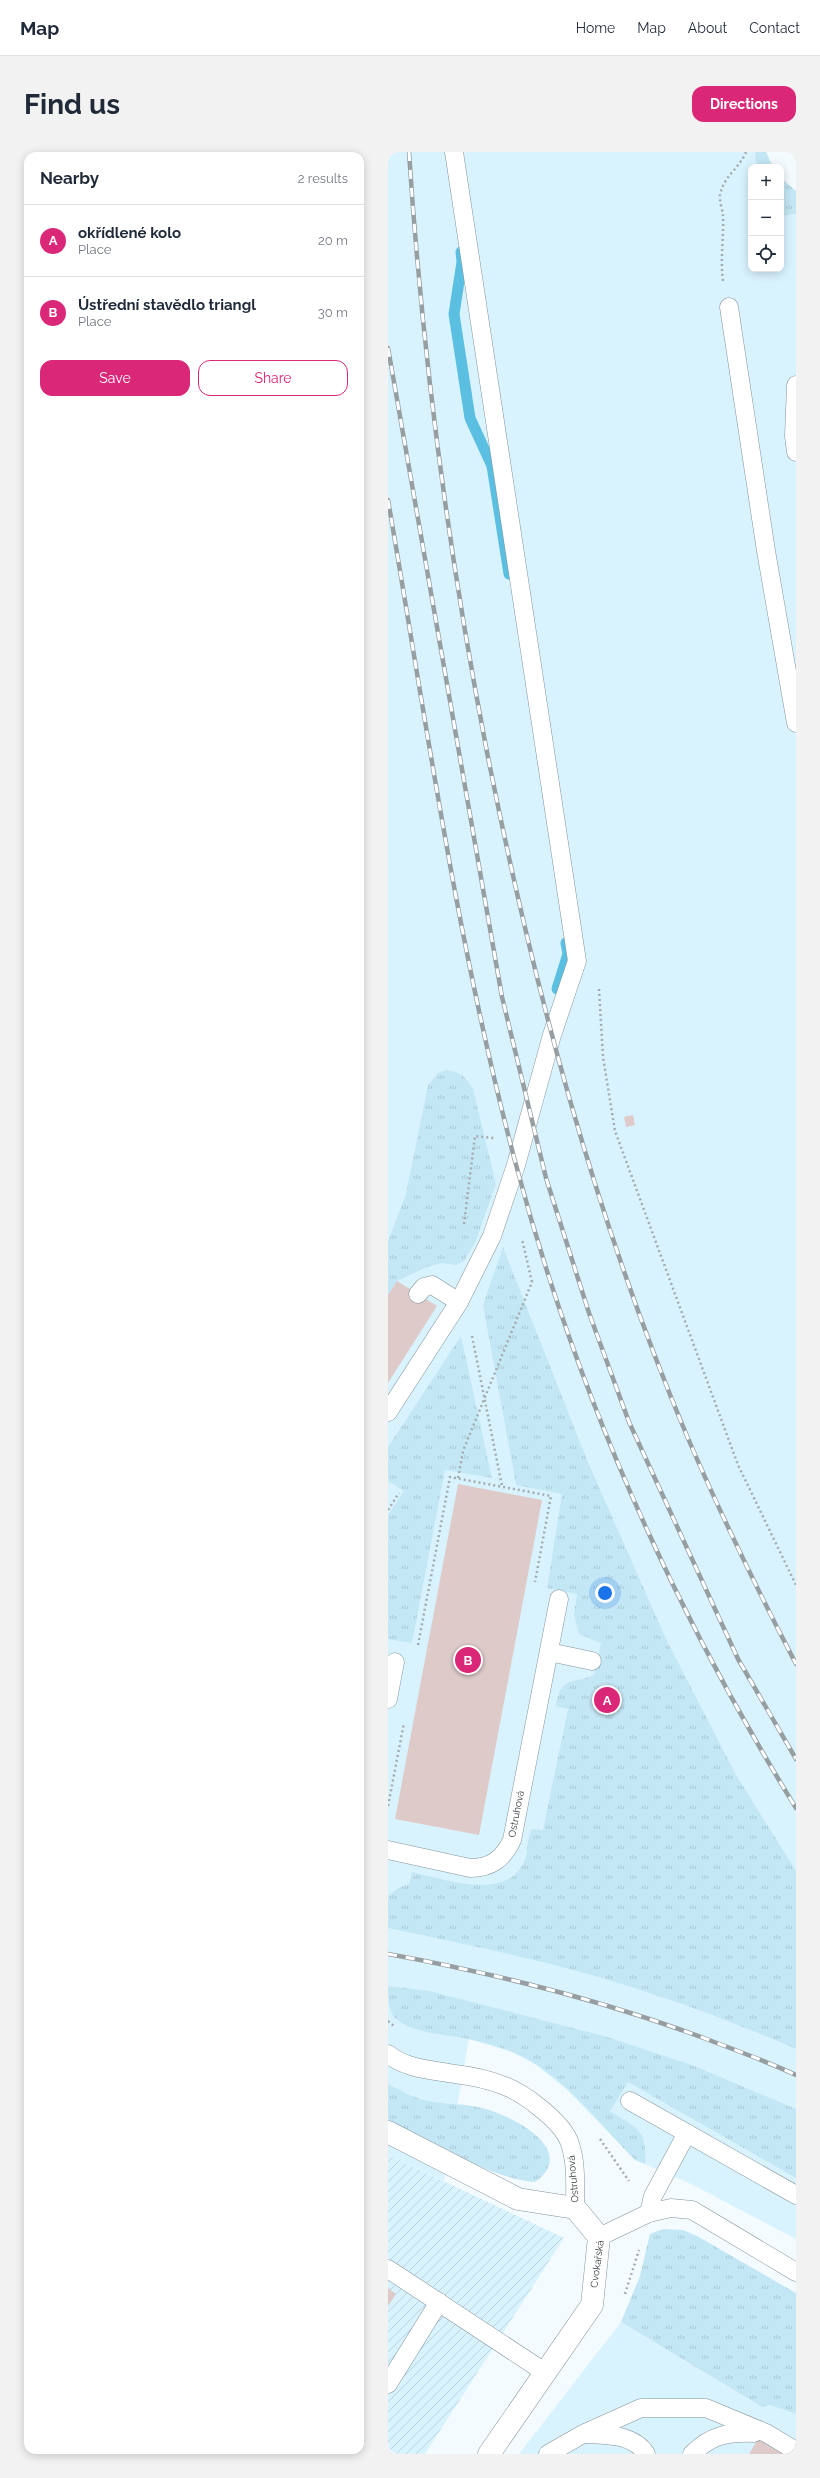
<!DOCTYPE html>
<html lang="en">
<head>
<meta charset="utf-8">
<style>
	body { margin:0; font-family:Raleway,sans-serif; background:#f2f2f3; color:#1f2937 }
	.controls { position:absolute; right:12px; top:12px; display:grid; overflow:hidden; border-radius:8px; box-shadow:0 2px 10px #0003 }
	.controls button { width:36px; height:36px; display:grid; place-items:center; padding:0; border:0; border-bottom:1px solid #e0e1e3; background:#fff; color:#1f2937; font:20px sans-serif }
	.you { position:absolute; left:217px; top:1441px; width:14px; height:14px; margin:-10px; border:3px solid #fff; border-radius:50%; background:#1a73e8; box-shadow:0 0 0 6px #1a73e833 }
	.badge { display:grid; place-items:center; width:26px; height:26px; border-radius:50%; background:#db2777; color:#fff; font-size:13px; font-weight:700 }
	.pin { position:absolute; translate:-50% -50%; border:2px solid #fff; box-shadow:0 1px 4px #0006 }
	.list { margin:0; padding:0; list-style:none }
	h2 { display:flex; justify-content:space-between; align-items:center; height:52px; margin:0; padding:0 16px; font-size:17px }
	h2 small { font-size:13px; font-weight:400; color:#747a83 }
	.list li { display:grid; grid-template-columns:26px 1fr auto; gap:12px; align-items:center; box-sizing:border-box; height:72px; padding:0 16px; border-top:1px solid #e0e1e3 }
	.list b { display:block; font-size:15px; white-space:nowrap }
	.list p { margin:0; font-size:13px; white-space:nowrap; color:#747a83 }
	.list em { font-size:13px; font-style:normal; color:#747a83 }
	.actions { display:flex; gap:8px; padding:12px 16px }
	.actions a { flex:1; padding:9px 0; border:1px solid #db2777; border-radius:12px; text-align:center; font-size:14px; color:#db2777 }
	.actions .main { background:#db2777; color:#fff }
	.icon { flex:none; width:22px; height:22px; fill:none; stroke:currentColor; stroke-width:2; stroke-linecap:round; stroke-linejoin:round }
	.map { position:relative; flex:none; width:408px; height:2302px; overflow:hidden; border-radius:12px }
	header { display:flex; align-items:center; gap:24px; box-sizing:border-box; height:56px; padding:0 20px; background:#fff; border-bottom:1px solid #e0e1e3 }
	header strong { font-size:19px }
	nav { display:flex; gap:22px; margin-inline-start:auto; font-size:14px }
	.intro { display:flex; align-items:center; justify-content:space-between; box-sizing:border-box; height:96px; padding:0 24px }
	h1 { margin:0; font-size:28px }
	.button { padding:10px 18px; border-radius:12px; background:#db2777; color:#fff; font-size:14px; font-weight:700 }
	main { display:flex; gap:24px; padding:0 24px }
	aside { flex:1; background:#fff; border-radius:12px; box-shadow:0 2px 10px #0003 }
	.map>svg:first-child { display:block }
	.built { fill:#d9f3fe }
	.industrial { fill:url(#industrial-furrows) }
	.grass { fill:url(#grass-tufts); fill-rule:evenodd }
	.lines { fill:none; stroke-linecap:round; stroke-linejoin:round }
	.stream { stroke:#5bbfe2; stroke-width:11 }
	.building { fill:#decbc9 }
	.lane-casing { stroke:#83939a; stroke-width:19 }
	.street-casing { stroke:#83939a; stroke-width:23 }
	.path { stroke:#a4abae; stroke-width:2.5; stroke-dasharray:2 3; stroke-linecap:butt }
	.lane { stroke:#fff; stroke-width:18 }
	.street { stroke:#fff; stroke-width:22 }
	.rail-casing { stroke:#979ea1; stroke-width:4.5 }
	.rail { stroke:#fff; stroke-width:3; stroke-dasharray:9; stroke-linecap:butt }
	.labels { text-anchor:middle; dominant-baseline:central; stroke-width:3.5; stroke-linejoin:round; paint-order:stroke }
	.street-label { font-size:10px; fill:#333a3d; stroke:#fff }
</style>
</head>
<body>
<header>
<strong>Map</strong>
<nav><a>Home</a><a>Map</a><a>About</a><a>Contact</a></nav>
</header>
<div class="intro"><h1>Find us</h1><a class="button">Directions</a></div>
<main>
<aside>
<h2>Nearby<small>2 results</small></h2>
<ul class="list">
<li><span class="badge">A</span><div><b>okřídlené kolo</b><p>Place</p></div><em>20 m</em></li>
<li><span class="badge">B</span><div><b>Ústřední stavědlo triangl</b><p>Place</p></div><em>30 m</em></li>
</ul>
<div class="actions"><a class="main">Save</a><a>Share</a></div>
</aside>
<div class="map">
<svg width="408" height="2302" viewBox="0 0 408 2302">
	<defs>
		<pattern id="industrial-furrows" width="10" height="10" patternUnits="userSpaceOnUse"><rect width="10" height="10" fill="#d9f3fe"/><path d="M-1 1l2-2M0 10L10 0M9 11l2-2" fill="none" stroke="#bbd1db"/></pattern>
		<pattern id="grass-tufts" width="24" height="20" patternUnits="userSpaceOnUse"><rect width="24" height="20" fill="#c4e7f5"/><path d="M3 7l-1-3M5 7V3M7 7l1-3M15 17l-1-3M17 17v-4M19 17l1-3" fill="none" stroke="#a9c7d3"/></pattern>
	</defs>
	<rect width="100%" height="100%" fill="#f4fbfe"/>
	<g class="built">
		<path d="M0,0H367L369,15H363V117H393V64L408,62V2087L303,2032L247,2008L179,1938L148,1913L124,1900L81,1887L56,2029L0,2003Z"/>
		<path d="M233,2170L374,2255L382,2253L408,2262V2302H131Z"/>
	</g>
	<path class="industrial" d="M0,2003L176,2086L37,2302H0Z"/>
	<g class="grass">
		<path d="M367,0H378L385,15H369Z"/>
		<path d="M393,26L408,39V62L393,64Z"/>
		<path d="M58,918C73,920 78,925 85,937L108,1032L87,1091L76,1109L68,1113L54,1111L39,1115L9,1129L0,1143V1089L18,1042L40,933L50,921Z"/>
		<path d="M115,1095L199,1308L279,1489L348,1623L408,1719V1897C359,1876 309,1856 258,1840C174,1812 87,1794 0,1776V1744L10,1736L21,1732L24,1720C57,1727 117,1750 136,1710C141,1700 138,1687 144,1677L155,1678L180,1557L168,1554C172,1524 185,1532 206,1523L213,1491L191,1482L186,1463L189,1442L159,1436L174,1342L128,1333L95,1153ZM209,1536L233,1540L229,1561L205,1557Z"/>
		<path d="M73,1184L104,1326L57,1318L24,1491L0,1487V1363L16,1339L0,1329V1295Z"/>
		<path d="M0,1834L41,1839L216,1884L304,1913L408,1957V2026L240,1930L222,1959C248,1976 260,1977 257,2012L247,2008C212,1972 171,1918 124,1900C110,1894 94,1890 80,1887C57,1882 25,1882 7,1866C0,1857 0,1846 0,1834Z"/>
		<path d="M0,1932C12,1938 23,1945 36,1948C55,1953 75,1951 94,1956C123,1963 192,1998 147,2030C106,2028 38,1987 0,1968Z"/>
		<path d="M275,2077L295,2078L309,2084L408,2141V2262L382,2253L374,2255L233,2170L252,2124L262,2082Z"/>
	</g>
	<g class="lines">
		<g class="stream">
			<path d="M73,100L74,110L66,162L82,266L104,314L121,422"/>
			<path d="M169,837L180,802L178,791"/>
		</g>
	</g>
	<g class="building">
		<path d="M245,963L247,973L238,975L236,965Z"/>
		<path d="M9,1129L49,1154L0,1231V1143Z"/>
		<path d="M70,1332L154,1348L91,1683L7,1667Z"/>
		<path d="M0,2136L8,2142L0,2154Z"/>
		<path d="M370,2287L395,2302H361Z"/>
	</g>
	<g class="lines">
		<defs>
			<g id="lane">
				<path d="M341,155L378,399L408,571"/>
				<path d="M408,233L406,284L408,300"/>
				<path d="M30,1142L36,1135L44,1133L71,1150"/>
				<path d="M0,1260L71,1150L104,1084L128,1013L164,883L189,809L66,0"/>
				<path d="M161,1500L204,1509"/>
				<path d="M0,1547L7,1510"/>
				<path d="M0,1698L82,1716C103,1716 115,1707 124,1688L171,1447"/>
				<path d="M0,1902C18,1917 44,1918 67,1922C83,1924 99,1927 114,1933C135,1940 173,1969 181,1989C189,2010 187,2035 187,2056"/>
				<path d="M242,1949L408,2043"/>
				<path d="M261,2061L265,2044L299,1981"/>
				<path d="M211,2085L261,2061L283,2056L304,2058L408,2120"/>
				<path d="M0,2117L158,2221"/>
				<path d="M0,2232L51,2150"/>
				<path d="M198,2282C219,2283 246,2282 258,2302"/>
				<path d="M160,2302L195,2282L253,2256H318L378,2281L408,2299"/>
				<path d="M304,2302C323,2283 340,2280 366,2281"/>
			</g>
			<path id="street" d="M0,1980L130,2047L187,2056L211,2085L204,2153L101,2302"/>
		</defs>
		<use href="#lane" class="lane-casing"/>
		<use href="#street" class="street-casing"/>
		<g class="path">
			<path d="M335,129C332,106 336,85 335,63C334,56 330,46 333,39C337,24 352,15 358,0"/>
			<path d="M211,837L215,905L227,979L350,1313L408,1433"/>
			<path d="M76,1072L87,984L106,986"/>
			<path d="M84,1184L114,1334"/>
			<path d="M70,1326L75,1299L144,1130L134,1087"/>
			<path d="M0,1358L11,1341"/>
			<path d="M30,1493L62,1325L163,1344L147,1430"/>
			<path d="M0,1654L16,1571"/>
			<path d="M0,1869L6,1874"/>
			<path d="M212,1987L241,2029"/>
			<path d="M237,2142L251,2098"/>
		</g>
		<use href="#lane" class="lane"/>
		<use href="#street" class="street"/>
		<defs>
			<g id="rail">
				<path d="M21,0C34,200 60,398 98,595C144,829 206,1063 299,1284C332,1361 369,1437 408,1512"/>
				<path d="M0,196L114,845L158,1026L201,1161L241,1270L350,1507L408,1607"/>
				<path d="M0,348C38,568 69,792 127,1009C187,1237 284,1455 408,1656"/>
				<path d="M207,1546L231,1550"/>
				<path d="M0,1802C110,1822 217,1849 321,1888C350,1899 380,1910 408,1923"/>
			</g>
		</defs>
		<use href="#rail" class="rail-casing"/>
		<use href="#rail" class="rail"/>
	</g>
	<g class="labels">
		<g class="street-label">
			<text transform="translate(128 1662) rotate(-79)">Ostruhová</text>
			<text transform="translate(185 2027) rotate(-95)">Ostruhová</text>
			<text transform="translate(209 2112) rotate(-82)">Cvokařská</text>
		</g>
	</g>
</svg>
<div class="controls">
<button>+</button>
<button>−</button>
<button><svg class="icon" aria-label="locate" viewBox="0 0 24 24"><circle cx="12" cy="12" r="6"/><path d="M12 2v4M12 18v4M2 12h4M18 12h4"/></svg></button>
</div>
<div class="you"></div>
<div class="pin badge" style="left:219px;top:1548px">A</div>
<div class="pin badge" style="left:80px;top:1508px">B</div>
</div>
</main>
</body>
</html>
